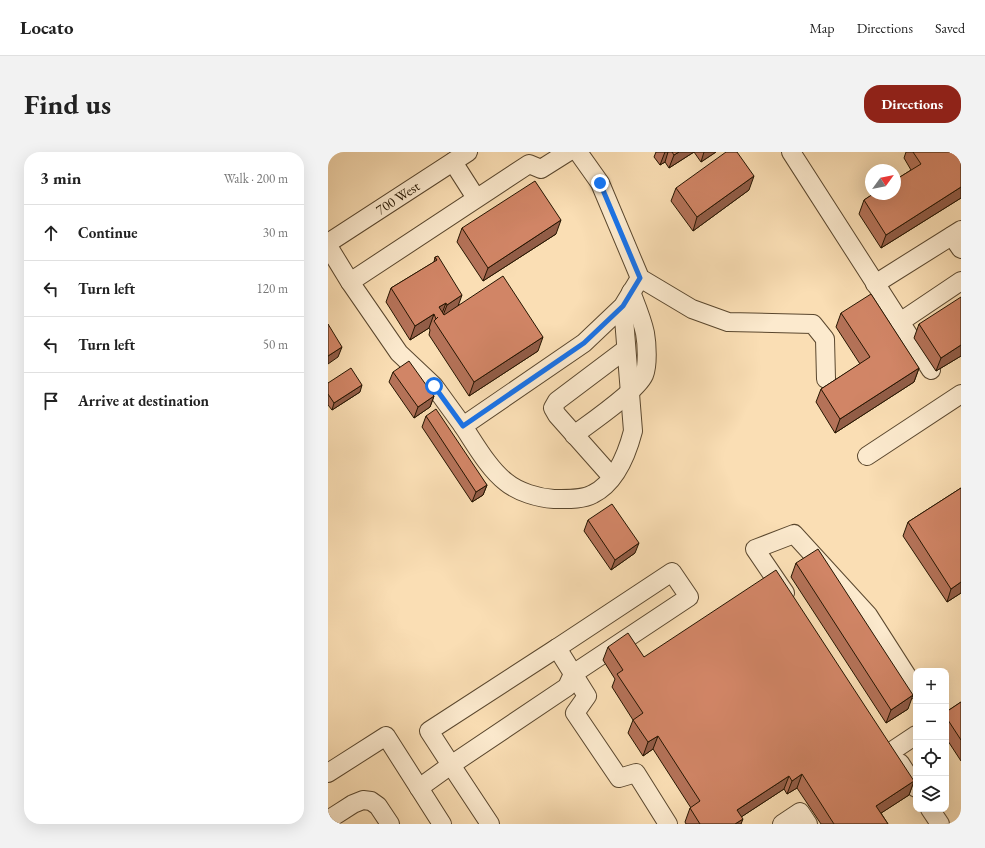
<!DOCTYPE html>
<html lang="en">
<head>
<meta charset="utf-8">
<style>
	body { margin:0; font-family:"EB Garamond",serif; background:#f2f2f2; color:#222 }
	.controls { position:absolute; right:12px; bottom:12px; display:grid; overflow:hidden; border-radius:8px; box-shadow:0 4px 16px #0002 }
	.controls button { width:36px; height:36px; display:grid; place-items:center; padding:0; border:0; border-bottom:1px solid #e0e0e0; background:#fff; color:#222; font:20px sans-serif }
	.compass { position:absolute; left:537px; top:12px; width:36px; height:36px; border-radius:50%; background:#fff; box-shadow:0 4px 16px #0002; rotate:57deg }
	.stop { position:absolute; width:12px; height:12px; margin:-9px; border:3px solid #1a73e8; border-radius:50%; background:#fff }
	.stop.end { background:#1a73e8; border-color:#fff; box-shadow:0 1px 4px #0008 }
	.list { margin:0; padding:0; list-style:none }
	h2 { display:flex; justify-content:space-between; align-items:center; height:52px; margin:0; padding:0 16px; font-size:17px }
	h2 small { font-size:13px; font-weight:400; color:#767676 }
	.list li { display:grid; grid-template-columns:26px 1fr auto; gap:12px; align-items:center; box-sizing:border-box; height:56px; padding:0 16px; border-top:1px solid #e0e0e0 }
	.list b { display:block; font-size:15px; white-space:nowrap }
	.list em { font-size:13px; font-style:normal; color:#767676 }
	.icon { flex:none; width:22px; height:22px; fill:none; stroke:currentColor; stroke-width:2; stroke-linecap:round; stroke-linejoin:round }
	.map { position:relative; flex:none; width:633px; height:672px; overflow:hidden; border-radius:16px }
	header { display:flex; align-items:center; gap:24px; box-sizing:border-box; height:56px; padding:0 20px; background:#fff; border-bottom:1px solid #e0e0e0 }
	header strong { font-size:19px }
	nav { display:flex; gap:22px; margin-inline-start:auto; font-size:14px }
	.intro { display:flex; align-items:center; justify-content:space-between; box-sizing:border-box; height:96px; padding:0 24px }
	h1 { margin:0; font-size:28px }
	.button { padding:10px 18px; border-radius:16px; background:#8f2418; color:#fff; font-size:14px; font-weight:700 }
	main { display:flex; gap:24px; padding:0 24px }
	aside { flex:1; background:#fff; border-radius:16px; box-shadow:0 4px 16px #0002 }
	.map>svg:first-child { display:block }
	.lines { fill:none; stroke-linecap:round; stroke-linejoin:round }
	.minor-casing { stroke:#5a472e; stroke-width:20 }
	.minor { stroke:#fceace; stroke-width:18 }
	.wall { fill:#b47258; stroke:#251501 }
	.shaded-wall { fill:#925d47; stroke:#251501 }
	.building { fill:#d18566; stroke:#251501 }
	.route { stroke:#1a73e8; stroke-width:5 }
	.labels { text-anchor:middle; dominant-baseline:central; stroke-width:4; stroke-linejoin:round; paint-order:stroke }
	.street-label { font-size:14px; fill:#251501; stroke:#fceace }
</style>
</head>
<body>
<header>
<strong>Locato</strong>
<nav><a>Map</a><a>Directions</a><a>Saved</a></nav>
</header>
<div class="intro"><h1>Find us</h1><a class="button">Directions</a></div>
<main>
<aside>
<h2>3 min<small>Walk · 200 m</small></h2>
<ul class="list">
<li><svg class="icon" aria-label="ahead" viewBox="0 0 24 24"><path d="M12 20V5M6 11l6-6 6 6"/></svg><div><b>Continue</b></div><em>30 m</em></li>
<li><svg class="icon" aria-label="left" viewBox="0 0 24 24"><path d="M17 20v-9H6M10 6l-5 5 5 5"/></svg><div><b>Turn left</b></div><em>120 m</em></li>
<li><svg class="icon" aria-label="left" viewBox="0 0 24 24"><path d="M17 20v-9H6M10 6l-5 5 5 5"/></svg><div><b>Turn left</b></div><em>50 m</em></li>
<li><svg class="icon" aria-label="arrive" viewBox="0 0 24 24"><path d="M6 21V4h12l-3 4 3 4H6"/></svg><div><b>Arrive at destination</b></div></li>
</ul>
</aside>
<div class="map">
<svg width="633" height="672" viewBox="0 0 633 672">
	<rect width="100%" height="100%" fill="#fadeb4"/>
	<filter id="stains"><feTurbulence type="fractalNoise" baseFrequency=".005" numOctaves="4"/><feColorMatrix values="0 0 0 0 .2 0 0 0 0 .09 0 0 0 0 .02 0 0 0 .5 -.17"/></filter>
	<radialGradient id="worn" r=".72"><stop offset=".6" stop-color="#630" stop-opacity="0"/><stop offset="1" stop-color="#630" stop-opacity=".3"/></radialGradient>
	<g class="lines">
		<defs>
			<g id="minor">
				<path d="M250,0L272,31L312,126L364,157L400,170L485,172L497,187L498,227"/>
				<path d="M463,0L603,218"/>
				<path d="M125,10L148,46"/>
				<path d="M624,84L633,97"/>
				<path id="s1" d="M0,91L140,0"/>
				<path d="M0,94L22,130L201,12L213,17L240,0"/>
				<path d="M22,130L71,201L106,234L135,274"/>
				<path d="M547,132L633,78"/>
				<path d="M295,154L305,279C299,302 287,331 265,342C254,348 239,347 226,347C210,346 190,340 178,330C161,317 147,292 135,274L256,191L295,154L312,126"/>
				<path d="M572,170L633,129"/>
				<path d="M246,283C262,271 309,239 316,223C320,213 319,192 317,181C314,167 308,153 303,140"/>
				<path d="M539,304L633,242"/>
				<path d="M284,325L229,263L225,256L229,249L298,197"/>
				<path d="M457,441L427,397L466,382L540,463L588,538"/>
				<path d="M564,599L588,583"/>
				<path d="M572,611L588,636"/>
				<path d="M0,621L58,584L114,672"/>
				<path d="M91,636L123,613L101,579L229,496L259,544L247,561L291,626L308,621L340,672"/>
				<path d="M602,657L612,672"/>
				<path d="M0,668L25,652L35,648L43,649L50,654L62,672"/>
				<path d="M162,672L123,613L239,535L245,522L361,445L344,420L229,496"/>
				<path d="M454,672L472,660L480,672"/>
			</g>
		</defs>
		<use href="#minor" class="minor-casing"/>
		<use href="#minor" class="minor"/>
	</g>
	<g class="wall">
		<path d="M328,0H388L373,10L366,0L341,16L337,10L332,13L326,5Z"/>
		<path d="M578,0H633V46L553,96L531,62L536,48L583,18L576,6Z"/>
		<path d="M348,36L421,38L365,79L343,49Z"/>
		<path d="M134,76L228,82L155,129L129,90Z"/>
		<path d="M107,105L131,153L210,199L141,244L101,183L102,178L101,176L82,188L58,150L63,136L106,110Z"/>
		<path d="M513,161L591,216L586,230L507,281L488,250L493,237L532,212L508,175Z"/>
		<path d="M591,172L633,204L608,219L586,186Z"/>
		<path d="M65,220L106,244L102,255L86,266L61,230Z"/>
		<path d="M0,231L32,240L4,258L0,253Z"/>
		<path d="M98,264L159,333L155,343L144,350L94,275Z"/>
		<path d="M633,336V441L619,450L575,384L580,370Z"/>
		<path d="M260,368L307,401L283,418L256,379Z"/>
		<path d="M468,411L580,557L558,571L463,425Z"/>
		<path d="M280,495L316,505L586,629L581,643L553,661L560,672H493L469,636L459,642L456,637L413,665V672H358L357,670L362,656H363L325,597L315,604L300,581L305,568L284,535L287,527L275,508Z"/>
		<path d="M633,550V609L618,586V560Z"/>
	</g>
	<g class="shaded-wall">
		<path d="M337,0H340L337,10L332,13Z"/>
		<path d="M351,0H366L341,16L346,3Z"/>
		<path d="M376,0H388L373,10Z"/>
		<path d="M426,24L421,38L365,79L369,65Z"/>
		<path d="M633,35V46L553,96L558,83Z"/>
		<path d="M233,68L228,82L155,129L160,116Z"/>
		<path d="M134,143L129,157L114,166L119,153Z"/>
		<path d="M118,151L113,164L111,155Z"/>
		<path d="M106,162L101,176L82,188L87,174Z"/>
		<path d="M215,185L210,199L141,244L146,230Z"/>
		<path d="M633,193V204L608,219L613,206Z"/>
		<path d="M14,195L10,205L0,212V204Z"/>
		<path d="M591,216L586,230L507,281L512,267Z"/>
		<path d="M34,233L32,240L4,258L6,251Z"/>
		<path d="M106,244L102,255L86,266L90,255Z"/>
		<path d="M159,333L155,343L144,350L148,340Z"/>
		<path d="M311,391L307,401L283,418L287,408Z"/>
		<path d="M633,430V441L619,450L623,437Z"/>
		<path d="M585,543L580,557L558,571L563,558Z"/>
		<path d="M330,584L325,597L315,604L320,590Z"/>
		<path d="M474,622L469,636L459,642L464,629Z"/>
		<path d="M461,624L456,637L404,671L409,658Z"/>
		<path d="M586,629L581,643L544,667L548,654Z"/>
		<path d="M415,667L413,672H407Z"/>
	</g>
	<g class="building">
		<path d="M344,0H351L346,3Z"/>
		<path d="M398,0H409L426,24L369,65L348,36Z"/>
		<path d="M585,0H633V35L558,83L536,48L545,42H567V28L593,12Z"/>
		<path d="M207,29L233,68L160,116L134,76Z"/>
		<path d="M110,104L134,143L119,153L118,151L111,155L116,163L175,124L215,185L146,230L106,169L110,165L108,167L106,162L87,174L63,136L109,108L107,105Z"/>
		<path d="M543,142L591,216L512,267L493,237L542,205L513,161Z"/>
		<path d="M633,145V193L613,206L591,172Z"/>
		<path d="M0,172L14,195L0,204Z"/>
		<path d="M81,209L106,244L90,255L65,220Z"/>
		<path d="M23,216L34,233L6,251L0,242V231Z"/>
		<path d="M108,257L159,333L148,340L98,264Z"/>
		<path d="M633,336V430L623,437L580,370Z"/>
		<path d="M284,352L311,391L287,408L260,368Z"/>
		<path d="M490,397L585,543L563,558L468,411Z"/>
		<path d="M448,418L586,629L548,654L560,672H506L474,622L464,629L461,624L409,658L415,667L407,672H372L362,656L372,649L330,584L320,590L305,568L315,561L289,522L295,518L280,495L300,481L316,505Z"/>
		<path d="M633,550V588L618,565V560Z"/>
	</g>
	<g class="lines">
		<path class="route" d="M106,234L135,274L256,191L295,154L312,126L272,31"/>
	</g>
	<g class="labels">
		<g class="street-label">
			<text stroke="none"><textPath href="#s1" startOffset="83">700 West</textPath></text>
		</g>
	</g>
	<rect width="100%" height="100%" filter="url(#stains)"/>
	<rect width="100%" height="100%" fill="url(#worn)"/>
</svg>
<div class="controls">
<button>+</button>
<button>−</button>
<button><svg class="icon" aria-label="locate" viewBox="0 0 24 24"><circle cx="12" cy="12" r="6"/><path d="M12 2v4M12 18v4M2 12h4M18 12h4"/></svg></button>
<button><svg class="icon" aria-label="layers" viewBox="0 0 24 24"><path d="M12 4l9 5-9 5-9-5zM3 14l9 5 9-5"/></svg></button>
</div>
<svg class="compass" viewBox="-18 -18 36 36"><path d="M0-13l5 13h-10z" fill="#e53935"/><path d="M0 13l5-13h-10z" fill="#767676"/></svg>
<div class="stop" style="left:106px;top:234px"></div>
<div class="stop end" style="left:272px;top:31px"></div>
</div>
</main>
</body>
</html>
